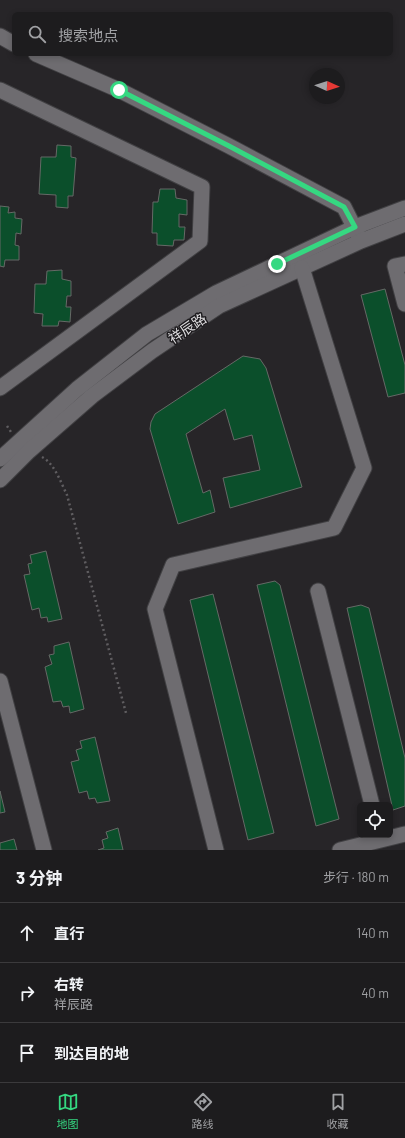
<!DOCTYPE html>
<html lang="zh">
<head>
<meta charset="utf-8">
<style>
	body { margin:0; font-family:Barlow,"Noto Sans SC",sans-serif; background:#2a292b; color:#f1f3f6 }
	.controls { position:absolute; right:12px; bottom:12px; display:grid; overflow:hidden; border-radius:6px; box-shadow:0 2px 6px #0003 }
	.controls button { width:36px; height:36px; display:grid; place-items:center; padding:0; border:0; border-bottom:1px solid #3b3a3c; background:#1d1c1e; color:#f1f3f6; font:20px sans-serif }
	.compass { position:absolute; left:309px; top:68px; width:36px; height:36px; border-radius:50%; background:#1d1c1e; box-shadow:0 2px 6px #0003; rotate:93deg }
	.stop { position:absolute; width:12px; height:12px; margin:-9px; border:3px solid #35d881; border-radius:50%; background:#fff }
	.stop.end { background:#35d881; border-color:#fff; box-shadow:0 1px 4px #0008 }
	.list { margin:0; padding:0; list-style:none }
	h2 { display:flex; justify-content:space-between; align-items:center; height:52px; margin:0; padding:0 16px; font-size:17px }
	h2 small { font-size:13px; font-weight:400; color:#a0a1a4 }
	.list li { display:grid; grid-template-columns:26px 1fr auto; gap:12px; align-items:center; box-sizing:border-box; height:60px; padding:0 16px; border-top:1px solid #3b3a3c }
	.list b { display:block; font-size:15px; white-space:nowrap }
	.list p { margin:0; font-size:13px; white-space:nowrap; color:#a0a1a4 }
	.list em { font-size:13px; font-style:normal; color:#a0a1a4 }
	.icon { flex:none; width:22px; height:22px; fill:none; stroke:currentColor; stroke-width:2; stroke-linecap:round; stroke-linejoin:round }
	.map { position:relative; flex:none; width:405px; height:850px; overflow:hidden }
	.search { position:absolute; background:#1d1c1e; box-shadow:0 2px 6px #0003; left:12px; right:12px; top:12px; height:44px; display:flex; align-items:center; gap:10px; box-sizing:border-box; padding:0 14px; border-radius:6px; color:#a0a1a4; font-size:15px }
	.sheet { height:232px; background:#1d1c1e }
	nav { display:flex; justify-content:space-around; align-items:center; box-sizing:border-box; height:56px; border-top:1px solid #3b3a3c; background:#1d1c1e; font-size:11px; color:#a0a1a4 }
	nav a { display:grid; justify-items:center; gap:2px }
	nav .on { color:#35d881 }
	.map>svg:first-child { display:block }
	.building { fill:#0b4f2b; stroke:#656966 }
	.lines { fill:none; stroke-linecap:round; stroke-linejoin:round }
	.minor-casing { stroke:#414043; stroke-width:17 }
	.path { stroke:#5f5d60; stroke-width:2.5; stroke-dasharray:2 3; stroke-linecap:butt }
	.minor { stroke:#6e6c70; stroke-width:15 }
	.route { stroke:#35d881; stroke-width:5 }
	.labels { text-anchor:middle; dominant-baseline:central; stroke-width:3; stroke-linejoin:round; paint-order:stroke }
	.street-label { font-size:14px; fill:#dfdee0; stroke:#1d1b1e }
</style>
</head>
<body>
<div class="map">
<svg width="405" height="850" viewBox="0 0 405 850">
	<rect width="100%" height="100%" fill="#272528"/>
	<g class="building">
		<path d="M57,145L71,146V157L76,158L73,196H68V208L56,207V195L39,194L41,157H56Z"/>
		<path d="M160,189H175L176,198L187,200V215L179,214V227H185L184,240H174L173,246L157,245V233H152L153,202H158Z"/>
		<path d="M0,206L9,207L8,213L15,212V218L22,219L21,234L16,233L15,245L19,246V260H5L4,267L0,266Z"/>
		<path d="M62,270V279L71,281V296H67L66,307H71L70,322L59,321L58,326H42L43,314L34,313L35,284H46L47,271Z"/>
		<path d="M385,289L405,365V393L388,397L361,295Z"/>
		<path d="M243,356L260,359L266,368L302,487L230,508L223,478L260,470L252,435L234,440L225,409L186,434L203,493L210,490L215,512L178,524L150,429L151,422L155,414Z"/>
		<path d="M46,551L62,619L48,622L47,617L41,618L39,608L32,610L24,575L30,574L28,564L32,563L30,555Z"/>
		<path d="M275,581L280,585L339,819L316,826L257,585Z"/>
		<path d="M213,594L274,833L248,840L190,600Z"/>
		<path d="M361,605L369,608L405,758V806L393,810L347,608Z"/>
		<path d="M69,642L84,709L70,713L69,706L63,707L61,701L53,702L45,667L52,664L49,655L54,654V646Z"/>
		<path d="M95,737L110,801L97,803L95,798L89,799L87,791L79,793L71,762L79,760L76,750L82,748L80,741Z"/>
		<path d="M0,791L5,812L0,813Z"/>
		<path d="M118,828L123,850H98L104,848L102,840L108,838L106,832Z"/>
		<path d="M14,839L17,850H0V843Z"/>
	</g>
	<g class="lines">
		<defs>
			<g id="minor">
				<path d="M0,36L14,44"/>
				<path d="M36,54L119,90L229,146L344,207L358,235"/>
				<path d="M0,90L202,187L200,241L0,388"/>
				<path d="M405,264L395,266L405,304"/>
				<path d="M0,459L77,389L147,334L216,293L355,227L405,208"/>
				<path d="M0,480L29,451L92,396L152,351L219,306L361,241L405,224"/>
				<path d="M318,591L372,805"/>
				<path d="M0,681L44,850"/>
				<path d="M216,850L155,609L173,565L334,528L364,468L302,268"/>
				<path d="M340,850L405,834"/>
			</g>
		</defs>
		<use href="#minor" class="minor-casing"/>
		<g class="path">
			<path d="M7,426L11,432"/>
			<path d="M42,457C55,464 61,483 67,495L126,713"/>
		</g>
		<use href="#minor" class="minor"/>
	</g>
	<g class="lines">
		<path class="route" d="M119,90L229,146L344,207L355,227L277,264"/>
	</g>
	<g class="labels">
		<g class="street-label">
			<text transform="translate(187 328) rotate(-34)">祥辰路</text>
		</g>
	</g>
</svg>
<div class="controls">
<button><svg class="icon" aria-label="locate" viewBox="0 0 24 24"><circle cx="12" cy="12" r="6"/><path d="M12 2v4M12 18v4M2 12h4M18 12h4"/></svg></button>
</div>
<svg class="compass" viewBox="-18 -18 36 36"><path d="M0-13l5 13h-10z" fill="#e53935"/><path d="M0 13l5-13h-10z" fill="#a0a1a4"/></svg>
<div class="stop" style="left:119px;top:90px"></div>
<div class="stop end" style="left:277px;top:264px"></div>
<div class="search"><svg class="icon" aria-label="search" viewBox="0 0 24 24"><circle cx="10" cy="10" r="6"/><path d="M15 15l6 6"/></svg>搜索地点</div>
</div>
<section class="sheet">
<h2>3 分钟<small>步行 · 180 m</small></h2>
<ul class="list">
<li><svg class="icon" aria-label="ahead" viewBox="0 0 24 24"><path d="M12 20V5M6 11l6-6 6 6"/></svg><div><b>直行</b></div><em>140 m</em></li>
<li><svg class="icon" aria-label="right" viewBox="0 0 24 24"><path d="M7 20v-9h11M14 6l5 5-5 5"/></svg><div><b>右转</b><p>祥辰路</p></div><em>40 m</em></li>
<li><svg class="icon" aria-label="arrive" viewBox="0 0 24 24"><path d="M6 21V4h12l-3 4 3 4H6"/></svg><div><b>到达目的地</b></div></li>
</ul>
</section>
<nav>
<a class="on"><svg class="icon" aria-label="map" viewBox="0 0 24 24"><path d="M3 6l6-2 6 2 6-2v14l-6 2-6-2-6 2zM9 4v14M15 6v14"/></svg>地图</a>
<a><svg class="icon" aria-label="directions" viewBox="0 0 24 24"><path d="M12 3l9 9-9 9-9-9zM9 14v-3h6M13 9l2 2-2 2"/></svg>路线</a>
<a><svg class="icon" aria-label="saved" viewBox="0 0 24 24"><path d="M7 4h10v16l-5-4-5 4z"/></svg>收藏</a>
</nav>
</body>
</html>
